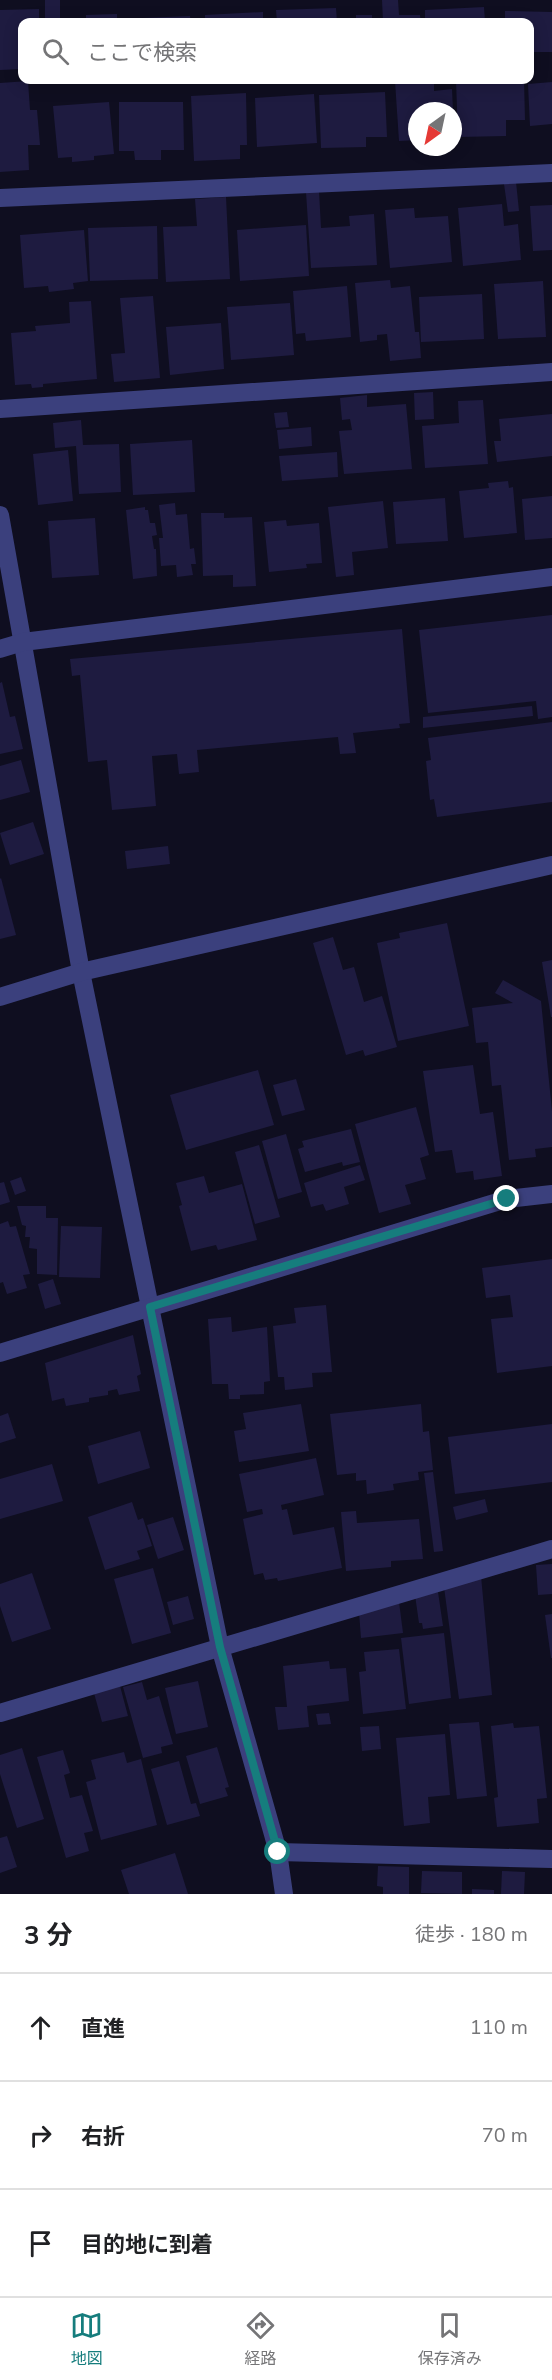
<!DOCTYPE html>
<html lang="ja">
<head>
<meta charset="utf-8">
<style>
	body { margin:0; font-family:"Nunito Sans","Noto Sans JP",sans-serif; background:#f6f6f6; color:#202124 }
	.compass { position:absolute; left:408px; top:102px; width:54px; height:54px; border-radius:50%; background:#fff; box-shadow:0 3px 15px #0003; rotate:213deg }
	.stop { position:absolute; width:18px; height:18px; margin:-14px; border:4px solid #167d7d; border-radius:50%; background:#fff }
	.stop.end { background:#167d7d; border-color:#fff; box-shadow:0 2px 6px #0008 }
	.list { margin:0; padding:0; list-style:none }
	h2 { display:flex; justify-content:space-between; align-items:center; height:78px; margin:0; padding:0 24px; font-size:26px }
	h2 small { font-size:20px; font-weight:400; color:#757577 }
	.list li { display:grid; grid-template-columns:39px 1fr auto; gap:18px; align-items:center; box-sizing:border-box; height:108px; padding:0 24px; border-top:2px solid #e0e0e0 }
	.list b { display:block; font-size:22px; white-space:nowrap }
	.list em { font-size:20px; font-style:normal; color:#757577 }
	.icon { flex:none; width:33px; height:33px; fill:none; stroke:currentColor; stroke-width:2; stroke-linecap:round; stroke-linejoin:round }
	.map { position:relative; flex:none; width:552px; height:1894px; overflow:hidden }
	.search { position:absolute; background:#fff; box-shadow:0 3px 15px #0003; left:18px; right:18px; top:18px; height:66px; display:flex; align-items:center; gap:15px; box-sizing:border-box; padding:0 21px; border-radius:12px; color:#757577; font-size:22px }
	.sheet { height:402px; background:#fff }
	nav { display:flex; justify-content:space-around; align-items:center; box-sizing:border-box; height:84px; border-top:2px solid #e0e0e0; background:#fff; font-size:16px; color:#757577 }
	nav a { display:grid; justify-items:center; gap:3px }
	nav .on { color:#167d7d }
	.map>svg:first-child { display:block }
	.building { fill:#1e1b40 }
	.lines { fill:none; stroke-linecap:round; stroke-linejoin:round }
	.minor { stroke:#3b407d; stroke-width:18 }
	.route { stroke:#167d7d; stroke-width:8 }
</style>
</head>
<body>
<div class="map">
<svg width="552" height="1894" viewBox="0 0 552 1894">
	<rect width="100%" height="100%" fill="#0f0e20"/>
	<g class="building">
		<rect x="45" y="0" width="15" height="22"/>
		<path d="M382,0H398L399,15H420L421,22H383Z"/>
		<path d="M484,7L485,22H425V10Z"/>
		<path d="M336,8L337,22H277L276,10Z"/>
		<path d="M39,9V22H22V69L0,70V10Z"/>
		<path d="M505,11L552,12V52H530V22H505Z"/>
		<path d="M263,12V22H205V15Z"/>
		<path d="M117,14V22H62V20H86V15Z"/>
		<rect x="356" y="15" width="16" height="7"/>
		<path d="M190,16L191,22H142V18Z"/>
		<path d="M434,80V91L452,89L453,111H417V140L399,141L395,81Z"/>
		<path d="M456,80H524L525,120H506V136L458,137Z"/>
		<path d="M28,81L30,110H37L40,145H28L29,170L0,172V83Z"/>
		<path d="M552,82V124L530,126L528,84Z"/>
		<path d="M385,92L387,137H366V147L321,148L319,95Z"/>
		<path d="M246,93L247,145H240V159L194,161L191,96Z"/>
		<path d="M314,94L317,143L257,147L255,98Z"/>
		<path d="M109,102L114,154L94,156V160L72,162V157L58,158L53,106Z"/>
		<path d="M119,102H183L184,150H161V160H135L134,151H119Z"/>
		<path d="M516,182L519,211L508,212L504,184Z"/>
		<path d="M319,191L321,228L350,226L349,216L374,214L377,265L311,268L306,192Z"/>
		<path d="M226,197L230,279L166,282L163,227L197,226L195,199Z"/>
		<path d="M502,204L504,226L518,224L521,260L463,266L458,208Z"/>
		<path d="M552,205V250L533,251L530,206Z"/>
		<path d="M414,208L415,218L448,216L452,262L390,268L385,210Z"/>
		<path d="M306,225L309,276L240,281L237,230Z"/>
		<path d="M157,226L158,279L90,281L88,228Z"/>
		<path d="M84,230L88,281L73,283L74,289L49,292L48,286L24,288L20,235Z"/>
		<path d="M390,280L391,288L410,286L415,332H419L421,358L390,361L387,334L377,335V340L360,342L355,283Z"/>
		<path d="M543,281L546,337L498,339L494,284Z"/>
		<path d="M347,286L351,337L306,341L305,333L296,334L293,291Z"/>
		<path d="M482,294L484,339L421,342L419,297Z"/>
		<path d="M153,296L160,378L114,382L111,354L125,353L120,298Z"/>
		<path d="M91,301L97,379L43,384V387L32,388L31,384L15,385L11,333L36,331L35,326L70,323L69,302Z"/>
		<path d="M290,303L294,355L231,360L227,307Z"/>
		<path d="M221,323L224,369L170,375L166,327Z"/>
		<path d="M433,392L434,419L415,420L414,393Z"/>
		<path d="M367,395V407L406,404L412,469L344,474L339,431L352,430L350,419L342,420L340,398Z"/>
		<path d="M483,400L488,464L425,468L422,426L459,423L458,401Z"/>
		<path d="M287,412L289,427L276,428L274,413Z"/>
		<path d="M552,414V456L497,462L494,441H501L499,419Z"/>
		<path d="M81,420L83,445L119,444L121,492L79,494L76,446L55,448L53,423Z"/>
		<path d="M311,427L312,446L279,449L277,430Z"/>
		<path d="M192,440L195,492L133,495L130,444Z"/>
		<path d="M68,450L73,501L38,505L33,454Z"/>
		<path d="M337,452L338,477L282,481L279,456Z"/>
		<path d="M508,481L509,488L513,487L517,533L464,538L459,491L489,488L488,483Z"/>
		<path d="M552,496V538L525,540L522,499Z"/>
		<path d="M445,498L448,541L396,544L393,502Z"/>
		<path d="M383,501L388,548L352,552L354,575L336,577L328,507Z"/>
		<path d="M175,503L176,515L187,514L190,549L194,548L196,564H191L193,575L177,577L176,565L161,566L159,538H163L159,505Z"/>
		<path d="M145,507V510H148L150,523H155L157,535L152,536L154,549H156L157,576L133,579L126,510Z"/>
		<path d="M201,513H224V518L252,517L256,586L233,587V575L203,576Z"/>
		<path d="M95,518L99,575L52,578L48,521Z"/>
		<path d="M286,520L287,526L319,523L322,563L306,564L307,568L269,572L264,522Z"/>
		<path d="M552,615V717L538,719L536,701L428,713L419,630Z"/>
		<path d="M402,629L410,723L399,724L400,728L353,733L356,753L340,754L338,737L197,750L199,772L179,774L177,754L152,756L156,806L112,810L107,760L88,762L80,675L72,676L70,659Z"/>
		<path d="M2,682L10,717L15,716L23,749L0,754V683Z"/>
		<path d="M532,706L533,716L423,728V717Z"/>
		<path d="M552,722V802L437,817L434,799L430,800L426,761L431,760L428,738Z"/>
		<path d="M21,760L30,792L0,800V766Z"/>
		<path d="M33,822L44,854L10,865L0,833Z"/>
		<path d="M168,846L170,864L127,869L125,851Z"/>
		<path d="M1,878L16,935L0,939V879Z"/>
		<path d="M447,923L469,1026L398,1041L377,943L400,938L399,933Z"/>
		<path d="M333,937L343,970L354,967L364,1002L382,996L397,1047L365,1056L363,1050L346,1055L313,943Z"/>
		<path d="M552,960V1017H551L542,962Z"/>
		<path d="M503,980L541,1001L552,1111V1147L535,1149L536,1157L509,1160L501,1085L492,1086L488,1042L476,1043L472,1008L513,1003L495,993Z"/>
		<path d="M473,1065L480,1114L493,1112L502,1176L474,1180L473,1171L456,1173L452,1150L435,1152L423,1071Z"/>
		<path d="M258,1070L274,1125L186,1150L170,1095Z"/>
		<path d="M296,1079L305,1110L282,1116L273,1085Z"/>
		<path d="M416,1107L429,1155L420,1158L426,1179L405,1185L411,1204L379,1213L355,1124Z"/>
		<path d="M351,1129L360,1162L343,1166L342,1162L305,1172L298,1149L304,1147L302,1141Z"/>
		<path d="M286,1134L302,1192L278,1199L262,1141Z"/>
		<path d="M259,1145L280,1217L255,1224L235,1152Z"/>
		<path d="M360,1165L365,1180L344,1187L349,1204L326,1211L323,1204L311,1207L304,1183Z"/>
		<path d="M204,1176L209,1193L242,1184L257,1240L218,1250L216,1245L191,1251L179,1206L182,1205L176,1183Z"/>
		<path d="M21,1177L26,1191L15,1195L10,1181Z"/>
		<path d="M4,1182L10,1202L0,1205V1183Z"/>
		<path d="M17,1206H46V1218H58L57,1275L37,1274V1249L29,1248L30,1237H25L26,1226L22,1225Z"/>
		<path d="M8,1221L10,1227L16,1226L30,1274L23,1275L27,1288L7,1294L3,1282L0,1283V1224Z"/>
		<path d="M61,1226L102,1227L100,1278L59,1277Z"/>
		<path d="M552,1259V1366L497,1373L491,1319L513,1317L510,1295L486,1298L482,1268Z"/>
		<path d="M53,1279L61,1304L45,1309L38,1284Z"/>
		<path d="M326,1305L332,1372L312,1373L313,1387L285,1390L284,1377H278L273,1326L296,1323L294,1308Z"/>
		<path d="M231,1317L232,1332L267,1327L270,1381L264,1382V1394L240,1395V1399H229L228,1384H212L208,1319Z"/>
		<path d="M133,1335L141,1374L137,1376L140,1391L119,1395L117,1389L108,1391V1395L89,1398V1402L66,1406L64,1398L52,1401L45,1363Z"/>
		<path d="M301,1404L309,1451L239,1462L234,1431L246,1429L243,1413Z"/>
		<path d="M421,1404L423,1432L429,1431L433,1470L418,1472L419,1480L393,1484L394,1490L367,1494L366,1480L356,1481V1473L337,1475L330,1414Z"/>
		<path d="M8,1413L16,1438L0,1443V1416Z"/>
		<path d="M552,1424V1482L455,1494L448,1437Z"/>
		<path d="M140,1431L150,1468L98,1484L88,1446Z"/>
		<path d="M316,1458L324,1495L281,1505L282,1510L287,1509L293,1535L334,1527L342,1568L278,1581L277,1578L265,1580L263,1573L254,1575L243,1519L263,1514L262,1509L247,1512L239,1474Z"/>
		<path d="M52,1464L63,1501L0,1519V1479Z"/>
		<path d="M433,1472L443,1551L434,1552L424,1473Z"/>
		<path d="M485,1499L488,1512L456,1520L453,1507Z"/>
		<path d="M132,1502L138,1520L143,1518L152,1546L137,1551L140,1559L105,1570L88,1517Z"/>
		<path d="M356,1511L357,1523L419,1519L423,1559L391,1561V1567L346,1571L341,1512Z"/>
		<path d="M173,1517L184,1550L158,1559L147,1525Z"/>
		<path d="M552,1564V1594L538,1595L536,1565Z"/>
		<path d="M153,1568L171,1633L132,1644L114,1579Z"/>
		<path d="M32,1573L51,1629L12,1642L0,1606V1584Z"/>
		<path d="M481,1576L492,1695L459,1699L444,1587Z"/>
		<path d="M438,1592L443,1626L423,1629L422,1623H419L415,1595Z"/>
		<path d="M188,1596L194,1619L173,1625L167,1602Z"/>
		<path d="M399,1602L403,1633L361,1638L359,1612Z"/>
		<path d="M552,1614V1658H551L545,1615Z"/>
		<path d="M444,1633L451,1698L409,1704L401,1638Z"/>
		<path d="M399,1649L406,1709L363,1714L359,1672L366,1671L364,1652Z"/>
		<path d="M329,1661L330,1669L346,1668L349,1701L307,1706L309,1727L278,1730L275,1707H287L283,1666Z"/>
		<path d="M198,1681L208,1727L176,1734L165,1688Z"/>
		<path d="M142,1682L147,1700L159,1696L173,1744L161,1747L162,1753L143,1758L123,1687Z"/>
		<path d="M120,1686L128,1716L102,1722L94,1693Z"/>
		<path d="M329,1713L331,1724L318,1725L316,1714Z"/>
		<path d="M479,1722L487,1796L457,1799L449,1724Z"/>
		<path d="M513,1723L514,1728L539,1726L547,1798L537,1799L539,1823L497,1827L494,1798L498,1797L491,1726Z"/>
		<path d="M379,1726L381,1749L362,1751L360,1727Z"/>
		<path d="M445,1734L450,1795L428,1797L430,1823L404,1826L396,1738Z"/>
		<path d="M217,1747L229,1787L225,1788L228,1796L200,1804L186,1756Z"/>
		<path d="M22,1748L44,1819L17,1828L0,1774V1755Z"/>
		<path d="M63,1750L70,1773L64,1775L70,1798L82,1795L93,1831L84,1833L89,1851L66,1858L37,1757Z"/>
		<path d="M124,1752L127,1763L141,1759L157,1825L101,1840L86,1782L96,1779L91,1760Z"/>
		<path d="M179,1761L191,1804L196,1803L200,1816L167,1825L151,1769Z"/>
		<path d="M7,1836L17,1867L0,1873V1838Z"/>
		<path d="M175,1853L188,1894H129L121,1870Z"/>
		<path d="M378,1866L409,1867V1894H383V1887L377,1886Z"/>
		<path d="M422,1871L462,1872V1894L421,1893Z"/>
		<path d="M502,1871L525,1872L524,1894H501Z"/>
		<path d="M472,1889L494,1890V1894H472Z"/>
	</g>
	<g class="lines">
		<g class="minor">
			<path d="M0,198L552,173"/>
			<path d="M0,409L552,372"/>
			<path d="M0,515L81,972L220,1647L278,1852L284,1894"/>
			<path d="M0,649L23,642L552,577"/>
			<path d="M0,997L81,972L552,865"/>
			<path d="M0,1353L507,1199L552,1194"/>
			<path d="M0,1713L552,1549"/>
			<path d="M278,1852L552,1859"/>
		</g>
	</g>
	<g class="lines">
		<path class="route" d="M278,1852L220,1647L150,1307L507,1199"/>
	</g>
</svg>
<svg class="compass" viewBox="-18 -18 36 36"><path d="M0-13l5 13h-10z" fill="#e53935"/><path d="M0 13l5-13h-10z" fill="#757577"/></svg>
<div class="stop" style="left:278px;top:1852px"></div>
<div class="stop end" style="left:507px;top:1199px"></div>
<div class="search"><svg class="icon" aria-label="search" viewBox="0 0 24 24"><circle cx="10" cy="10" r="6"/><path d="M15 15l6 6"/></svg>ここで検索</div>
</div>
<section class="sheet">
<h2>3 分<small>徒歩 · 180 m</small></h2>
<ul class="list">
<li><svg class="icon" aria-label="ahead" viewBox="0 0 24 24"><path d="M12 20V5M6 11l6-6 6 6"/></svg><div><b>直進</b></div><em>110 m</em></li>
<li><svg class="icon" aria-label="right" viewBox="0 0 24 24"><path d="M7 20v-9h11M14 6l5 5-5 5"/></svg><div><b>右折</b></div><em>70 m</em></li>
<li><svg class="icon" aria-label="arrive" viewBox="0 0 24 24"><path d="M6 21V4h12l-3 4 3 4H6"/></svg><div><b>目的地に到着</b></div></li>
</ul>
</section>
<nav>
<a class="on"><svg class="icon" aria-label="map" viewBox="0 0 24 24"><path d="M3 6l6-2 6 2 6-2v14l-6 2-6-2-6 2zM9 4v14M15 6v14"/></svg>地図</a>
<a><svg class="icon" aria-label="directions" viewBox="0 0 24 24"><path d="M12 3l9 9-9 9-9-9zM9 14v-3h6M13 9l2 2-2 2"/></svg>経路</a>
<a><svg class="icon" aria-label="saved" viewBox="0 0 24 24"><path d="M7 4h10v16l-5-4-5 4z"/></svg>保存済み</a>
</nav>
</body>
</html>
